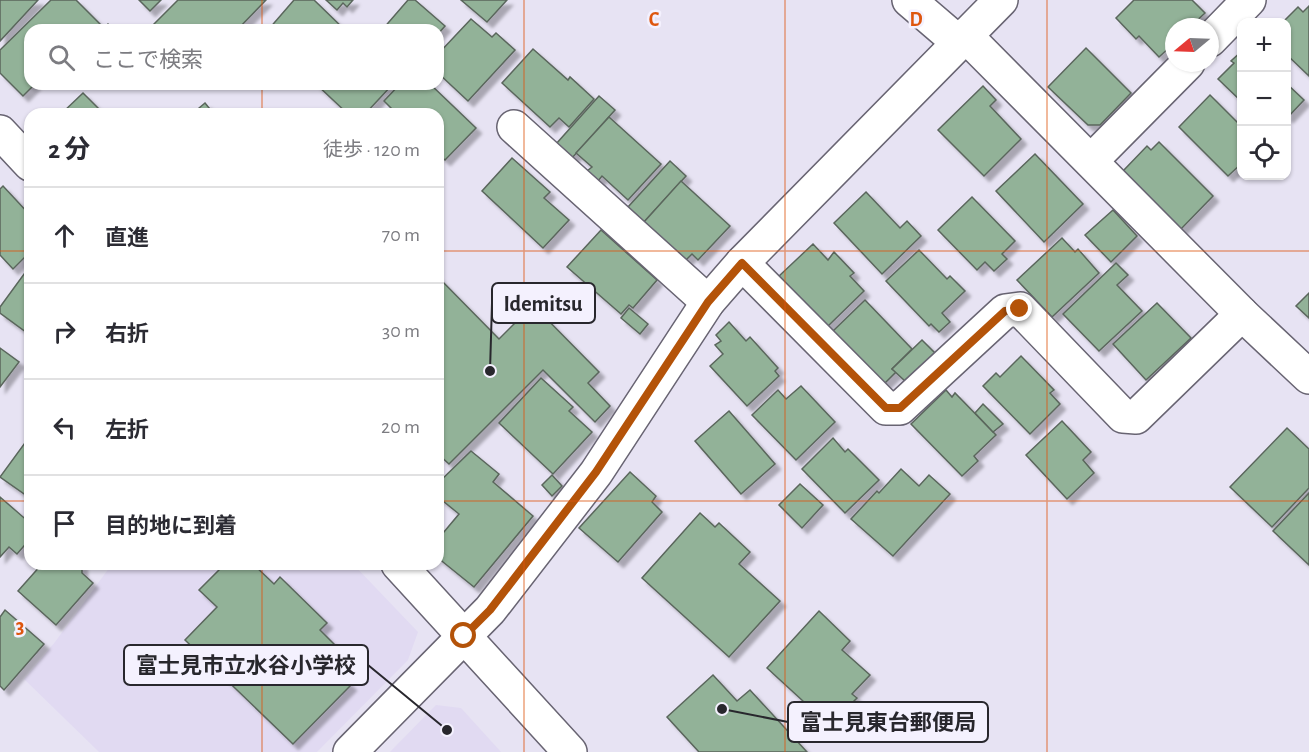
<!DOCTYPE html>
<html lang="ja">
<head>
<meta charset="utf-8">
<style>
	body { margin:0; font-family:"Alegreya Sans","Noto Sans JP",sans-serif; background:#f7f7f7; color:#2b2b33 }
	.controls { position:absolute; right:18px; top:18px; display:grid; overflow:hidden; border-radius:12px; box-shadow:0 2px 4px #0004 }
	.controls button { width:54px; height:54px; display:grid; place-items:center; padding:0; border:0; border-bottom:2px solid #e1e1e2; background:#fff; color:#2b2b33; font:30px sans-serif }
	.compass { position:absolute; left:1165px; top:18px; width:54px; height:54px; border-radius:50%; background:#fff; box-shadow:0 2px 4px #0004; rotate:251deg }
	.stop { position:absolute; width:18px; height:18px; margin:-14px; border:4px solid #b45309; border-radius:50%; background:#fff }
	.stop.end { background:#b45309; border-color:#fff; box-shadow:0 2px 6px #0008 }
	.list { margin:0; padding:0; list-style:none }
	h2 { display:flex; justify-content:space-between; align-items:center; height:78px; margin:0; padding:0 24px; font-size:26px }
	h2 small { font-size:20px; font-weight:400; color:#7c7c81 }
	.list li { display:grid; grid-template-columns:39px 1fr auto; gap:18px; align-items:center; box-sizing:border-box; height:96px; padding:0 24px; border-top:2px solid #e1e1e2 }
	.list b { display:block; font-size:22px; white-space:nowrap }
	.list em { font-size:20px; font-style:normal; color:#7c7c81 }
	.icon { flex:none; width:33px; height:33px; fill:none; stroke:currentColor; stroke-width:2; stroke-linecap:round; stroke-linejoin:round }
	.map { position:relative; flex:none; width:1309px; height:752px; overflow:hidden }
	.search { position:absolute; background:#fff; box-shadow:0 2px 4px #0004; left:24px; top:24px; width:420px; height:66px; display:flex; align-items:center; gap:15px; box-sizing:border-box; padding:0 21px; border-radius:18px; color:#7c7c81; font-size:22px }
	.panel { position:absolute; background:#fff; box-shadow:0 2px 4px #0004; left:24px; top:108px; width:420px; height:462px; border-radius:18px }
	.map>svg:first-child { display:block }
	.built { fill:#e1daf2 }
	.building { fill:#92b298; stroke:#5a665c; stroke-width:1.5; filter:url(#shadow) }
	.lines { fill:none; stroke-linecap:round; stroke-linejoin:round }
	.minor-casing { stroke:#686472; stroke-width:36 }
	.major-casing { stroke:#686472; stroke-width:36 }
	.minor { stroke:#fff; stroke-width:33 }
	.major { stroke:#fff; stroke-width:33 }
	.route { stroke:#b45309; stroke-width:8 }
	.grid { fill:none; stroke:#de560e; stroke-width:1.5; stroke-opacity:0.55 }
	.grid-label { font-size:20px; text-anchor:middle; font-weight:bold; fill:#de560e; stroke:#f4f1fe; stroke-width:5; stroke-linejoin:round; paint-order:stroke }
	.leader { fill:none; stroke:#28272d; stroke-width:2 }
	.callout-dot { fill:#28272d; stroke:#f4f1fe; stroke-width:2 }
	.callout { fill:#f4f1fe; stroke:#28272d; stroke-width:2 }
	.callout-label { font-size:22px; text-anchor:middle; font-weight:bold; fill:#28272d }
</style>
</head>
<body>
<div class="map">
<svg width="1309" height="752" viewBox="0 0 1309 752">
	<defs>
		<filter id="shadow"><feDropShadow dx="5.5" dy="5.5" stdDeviation="1.5" flood-color="#0004"/></filter>
	</defs>
	<rect width="100%" height="100%" fill="#e7e3f3"/>
	<g class="built">
		<path d="M112,564H353L418,632L408,660L317,752H99L24,679L55,642Z"/>
		<path d="M436,705L461,708L501,752H390Z"/>
	</g>
	<g class="building">
		<path d="M0,0H38L0,41Z"/>
		<path d="M51,0H76L104,28L108,24L115,30H30V84H35L23,96L0,73V50Z"/>
		<path d="M139,0H161L150,11Z"/>
		<path d="M178,0H266L237,30H158L153,25Z"/>
		<path d="M294,0H314L345,30H268Z"/>
		<path d="M326,0H353L347,7L343,3L337,10Z"/>
		<path d="M408,0H415L445,26L438,34V30H382Z"/>
		<path d="M461,0H507L487,22Z"/>
		<path d="M1134,0H1192L1205,13L1190,27H1174V51L1170,47L1159,57L1139,36L1136,39L1116,18Z"/>
		<path d="M1309,6V76L1286,54V22H1283L1298,7L1303,12Z"/>
		<path d="M471,19L492,37L496,33L515,50L468,101L438,73V54Z"/>
		<path d="M1086,48L1131,93L1100,125H1088L1048,87Z"/>
		<path d="M533,49L568,80L570,77L594,99L569,127L559,118L550,127L502,83Z"/>
		<path d="M1242,51V102L1218,79L1234,63L1231,61Z"/>
		<path d="M1286,83L1304,100L1288,117L1286,116Z"/>
		<path d="M316,84H393L365,114H348Z"/>
		<path d="M400,84H430L476,128L445,160L438,154V114H397L384,101Z"/>
		<path d="M983,86L996,100L990,106L1021,139L984,176L938,130Z"/>
		<path d="M83,93L104,114H61Z"/>
		<path d="M1210,95L1242,127V163L1228,176L1179,127Z"/>
		<path d="M599,96L615,110L572,158L556,144Z"/>
		<path d="M205,103L214,114H192Z"/>
		<path d="M609,117L661,164L628,200L602,176L598,181L587,171L592,167L576,153Z"/>
		<path d="M1159,142L1213,196L1181,229L1123,171L1147,146L1151,150Z"/>
		<path d="M1035,154L1083,204L1044,242L996,191Z"/>
		<path d="M512,158L550,192L544,198L569,220L543,248L482,191Z"/>
		<path d="M670,161L686,176L644,222L628,207Z"/>
		<path d="M681,181L730,226L698,260L692,254L686,260L644,222Z"/>
		<path d="M3,186L30,215V252L13,269L0,255V189Z"/>
		<path d="M866,192L900,228L907,221L921,236L882,274L834,223Z"/>
		<path d="M972,197L1015,241L1002,254L1007,259L994,271L985,262L977,270L938,230Z"/>
		<path d="M1113,210L1137,236L1111,262L1085,235Z"/>
		<path d="M601,230L657,280L633,308L629,305L621,314L567,267Z"/>
		<path d="M1062,238L1075,252L1078,249L1099,273L1052,317L1017,280Z"/>
		<path d="M813,244L828,260L834,252L854,273L850,276L864,291L826,328L778,277Z"/>
		<path d="M919,250L947,279L950,276L965,291L942,313L950,322L939,332L931,324L929,326L886,281Z"/>
		<path d="M1116,263L1128,275L1117,285L1142,311L1099,351L1063,314Z"/>
		<path d="M27,270L30,272V335L0,313V307Z"/>
		<path d="M438,277L499,339L533,305L599,372L588,383L610,406L595,422L543,370L449,464L438,454Z"/>
		<path d="M1309,293V318L1296,306Z"/>
		<path d="M865,300L912,349L892,369L896,372L884,384L833,331Z"/>
		<path d="M1157,303L1191,338L1146,380L1113,344Z"/>
		<path d="M629,308L648,324L640,334L621,318Z"/>
		<path d="M729,322L746,341L750,337L778,368L775,371L779,376L747,406L710,366L723,354L715,345L721,341L716,335Z"/>
		<path d="M922,340L935,353L905,381L892,369Z"/>
		<path d="M0,348L19,362L0,387Z"/>
		<path d="M1021,356L1054,390L1050,393L1060,404L1030,434L983,386L996,373L1000,377Z"/>
		<path d="M541,378L573,407L569,411L592,432L553,474L499,423Z"/>
		<path d="M801,386L835,422L796,460L752,415L778,390L786,399Z"/>
		<path d="M946,390L952,397L955,393L996,435L974,456L978,461L962,476L911,424Z"/>
		<path d="M983,404L1003,424L993,432L975,413Z"/>
		<path d="M729,411L775,464L741,494L695,441Z"/>
		<path d="M1062,421L1091,452L1083,460L1094,473L1067,499L1026,455Z"/>
		<path d="M1287,428L1309,449V488L1272,527L1230,487Z"/>
		<path d="M30,436V498L0,477Z"/>
		<path d="M833,438L845,452L848,449L879,480L845,513L802,469Z"/>
		<path d="M471,451L499,474L493,482L533,516L474,587L438,558V539L459,514L438,497V483Z"/>
		<path d="M901,469L919,486L929,475L950,494L893,556L851,519L877,491L879,493Z"/>
		<path d="M630,472L656,496L652,502L662,512L618,562L579,528Z"/>
		<path d="M552,475L562,486L552,496L542,485Z"/>
		<path d="M800,484L823,505L802,528L779,505Z"/>
		<path d="M1309,493V565L1273,531Z"/>
		<path d="M0,497L30,523V539L17,554L9,547L0,557Z"/>
		<path d="M700,513L715,527L719,523L750,552L739,564L780,601L729,657L642,578Z"/>
		<path d="M42,564H82V573L93,583L56,625L18,591Z"/>
		<path d="M225,564H253L274,584L280,577L327,623L320,630L344,654L332,667L351,685L293,744L185,640L217,607L199,590Z"/>
		<path d="M5,610L44,644L4,690L0,686V617Z"/>
		<path d="M819,611L850,641L842,650L870,675L852,694L857,698L842,713L835,706L828,714L821,707L816,713L767,668Z"/>
		<path d="M713,675L737,701L750,690L807,752H699L667,717Z"/>
	</g>
	<g class="lines">
		<defs>
			<g id="minor">
				<path d="M909,0L958,42"/>
				<path d="M965,35L1242,314L1309,377"/>
				<path d="M1210,40L1249,0"/>
				<path d="M514,127L708,302"/>
				<path d="M1091,161L1188,63"/>
				<path d="M742,263L886,408H900L1005,311L1020,309L1123,416L1136,417L1242,314"/>
				<path d="M350,752L490,610L596,473L708,302L742,263L1001,0"/>
			</g>
			<g id="major">
				<path d="M0,132L30,164"/>
				<path d="M398,564L570,752"/>
			</g>
		</defs>
		<use href="#minor" class="minor-casing"/>
		<use href="#major" class="major-casing"/>
		<use href="#minor" class="minor"/>
		<use href="#major" class="major"/>
	</g>
	<g class="lines">
		<path class="route" d="M464,636L490,610L596,472L708,302L742,263L886,408H900L1005,311L1020,309"/>
	</g>
	<path class="grid" d="M262,0V30M524,0V752M785,0V752M1047,0V752M262,84V114M0,251H30M438,251H1309M0,501H30M438,501H1309M262,564V752"/>
	<g class="grid-label">
		<text x="654" y="26">C</text>
		<text x="916" y="26">D</text>
		<text x="20" y="633">3</text>
	</g>
	<path class="leader" d="M490 371L492 303M447 730L368 665M722 709L788 722"/>
	<g class="callout-dot">
		<circle cx="490" cy="371" r="6"/>
		<circle cx="447" cy="730" r="6"/>
		<circle cx="722" cy="709" r="6"/>
	</g>
	<g class="callout">
		<rect x="492" y="283" width="103" height="40" rx="6"/>
		<rect x="124" y="645" width="244" height="40" rx="6"/>
		<rect x="788" y="702" width="200" height="40" rx="6"/>
	</g>
	<g class="callout-label">
		<text x="543" y="311">Idemitsu</text>
		<text x="246" y="673">富士見市立水谷小学校</text>
		<text x="888" y="730">富士見東台郵便局</text>
	</g>
</svg>
<div class="controls">
<button>+</button>
<button>−</button>
<button><svg class="icon" aria-label="locate" viewBox="0 0 24 24"><circle cx="12" cy="12" r="6"/><path d="M12 2v4M12 18v4M2 12h4M18 12h4"/></svg></button>
</div>
<svg class="compass" viewBox="-18 -18 36 36"><path d="M0-13l5 13h-10z" fill="#e53935"/><path d="M0 13l5-13h-10z" fill="#7c7c81"/></svg>
<div class="stop" style="left:464px;top:636px"></div>
<div class="stop end" style="left:1020px;top:309px"></div>
<div class="search"><svg class="icon" aria-label="search" viewBox="0 0 24 24"><circle cx="10" cy="10" r="6"/><path d="M15 15l6 6"/></svg>ここで検索</div>
<section class="panel">
<h2>2 分<small>徒歩 · 120 m</small></h2>
<ul class="list">
<li><svg class="icon" aria-label="ahead" viewBox="0 0 24 24"><path d="M12 20V5M6 11l6-6 6 6"/></svg><div><b>直進</b></div><em>70 m</em></li>
<li><svg class="icon" aria-label="right" viewBox="0 0 24 24"><path d="M7 20v-9h11M14 6l5 5-5 5"/></svg><div><b>右折</b></div><em>30 m</em></li>
<li><svg class="icon" aria-label="left" viewBox="0 0 24 24"><path d="M17 20v-9H6M10 6l-5 5 5 5"/></svg><div><b>左折</b></div><em>20 m</em></li>
<li><svg class="icon" aria-label="arrive" viewBox="0 0 24 24"><path d="M6 21V4h12l-3 4 3 4H6"/></svg><div><b>目的地に到着</b></div></li>
</ul>
</section>
</div>
</body>
</html>
